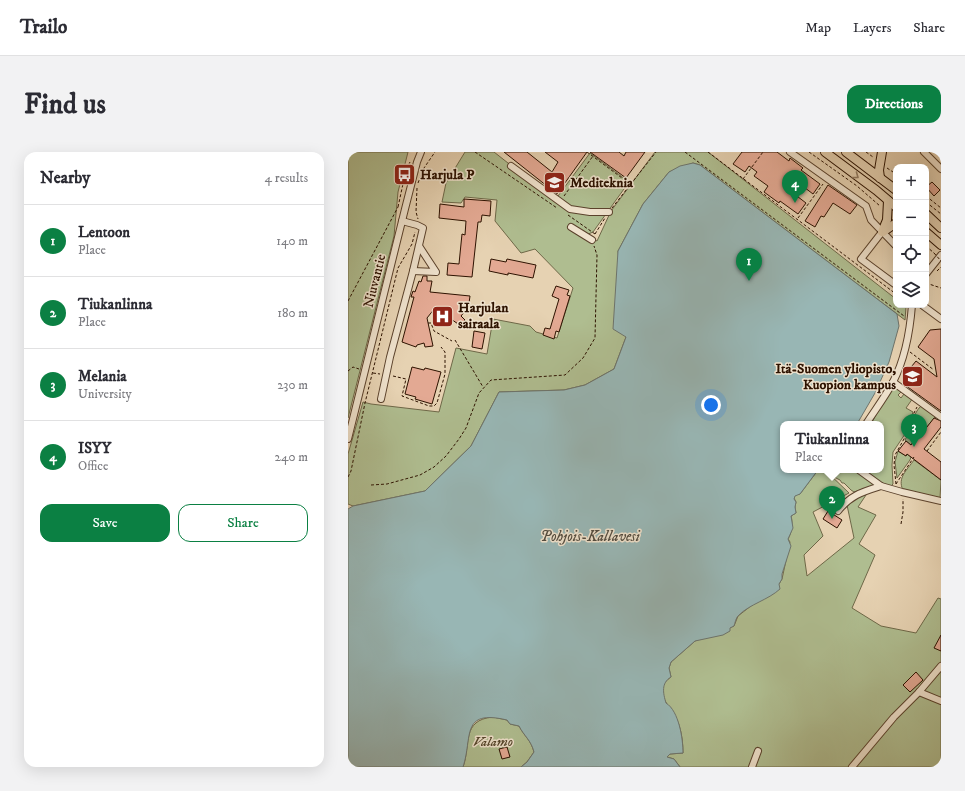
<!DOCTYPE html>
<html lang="en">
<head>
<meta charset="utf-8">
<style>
	body { margin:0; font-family:"IM FELL DW Pica",serif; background:#f2f2f3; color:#2b2b33 }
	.controls { position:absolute; right:12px; top:12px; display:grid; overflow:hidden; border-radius:8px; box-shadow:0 4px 16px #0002 }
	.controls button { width:36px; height:36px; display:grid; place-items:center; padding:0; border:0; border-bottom:1px solid #e1e1e2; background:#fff; color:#2b2b33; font:20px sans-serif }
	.you { position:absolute; left:363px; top:253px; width:14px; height:14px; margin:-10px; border:3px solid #fff; border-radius:50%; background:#1a73e8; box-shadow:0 0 0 6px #1a73e833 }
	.badge { display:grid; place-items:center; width:26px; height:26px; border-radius:50%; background:#0b8043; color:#fff; font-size:13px; font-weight:700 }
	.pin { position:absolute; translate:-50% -33px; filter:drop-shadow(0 1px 2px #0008) }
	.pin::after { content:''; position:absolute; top:21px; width:14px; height:12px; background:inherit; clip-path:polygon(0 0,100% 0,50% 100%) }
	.popup { position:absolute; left:432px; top:269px; width:104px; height:52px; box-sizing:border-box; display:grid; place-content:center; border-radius:8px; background:#fff; filter:drop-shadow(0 1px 3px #0005); font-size:13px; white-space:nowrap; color:#7c7c81 }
	.popup b { font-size:15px; color:#2b2b33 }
	.popup::after { content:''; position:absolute; left:50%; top:100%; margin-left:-8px; border:8px solid transparent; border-top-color:#fff }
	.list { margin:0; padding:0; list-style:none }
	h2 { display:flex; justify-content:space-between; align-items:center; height:52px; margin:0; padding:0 16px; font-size:17px }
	h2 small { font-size:13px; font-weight:400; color:#7c7c81 }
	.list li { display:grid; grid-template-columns:26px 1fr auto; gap:12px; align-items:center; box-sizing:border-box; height:72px; padding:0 16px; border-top:1px solid #e1e1e2 }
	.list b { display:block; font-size:15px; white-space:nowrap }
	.list p { margin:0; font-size:13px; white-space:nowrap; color:#7c7c81 }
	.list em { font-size:13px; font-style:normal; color:#7c7c81 }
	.actions { display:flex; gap:8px; padding:12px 16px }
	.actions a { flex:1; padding:9px 0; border:1px solid #0b8043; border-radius:12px; text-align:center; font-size:14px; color:#0b8043 }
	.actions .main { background:#0b8043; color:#fff }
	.icon { flex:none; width:22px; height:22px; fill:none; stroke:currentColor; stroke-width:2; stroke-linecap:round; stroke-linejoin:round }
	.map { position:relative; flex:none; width:593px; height:615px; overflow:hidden; border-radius:12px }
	header { display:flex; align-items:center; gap:24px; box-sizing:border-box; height:56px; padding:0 20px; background:#fff; border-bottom:1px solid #e1e1e2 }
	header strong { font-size:19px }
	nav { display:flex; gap:22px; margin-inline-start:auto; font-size:14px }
	.intro { display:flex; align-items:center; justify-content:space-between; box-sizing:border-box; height:96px; padding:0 24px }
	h1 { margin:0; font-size:28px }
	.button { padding:10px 18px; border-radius:12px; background:#0b8043; color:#fff; font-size:14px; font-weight:700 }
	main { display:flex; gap:24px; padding:0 24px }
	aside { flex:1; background:#fff; border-radius:12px; box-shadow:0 4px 16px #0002 }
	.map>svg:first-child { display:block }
	.green { fill:#afbd90; stroke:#6e6848 }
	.water { fill:#98b6b4; stroke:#6d746c }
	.building { fill:#e3a993; stroke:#2d1200 }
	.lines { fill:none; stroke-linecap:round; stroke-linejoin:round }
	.minor-casing { stroke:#5b422c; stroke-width:8 }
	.major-casing { stroke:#2d1200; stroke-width:10 }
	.path { stroke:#2d1200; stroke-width:1; stroke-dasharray:3 2; stroke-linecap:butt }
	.minor { stroke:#efe2cd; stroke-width:6 }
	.major { stroke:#e6d2b2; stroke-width:8 }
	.path-bridge { stroke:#2d1200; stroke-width:1; stroke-dasharray:3 2; stroke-linecap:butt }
	.oneway { stroke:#937c62 }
	.labels { text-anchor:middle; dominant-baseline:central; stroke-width:3; stroke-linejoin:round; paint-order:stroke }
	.poi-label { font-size:14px; font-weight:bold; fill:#2d1200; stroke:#efe2cd; text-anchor:start }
	.street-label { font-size:14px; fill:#2d1200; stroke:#efe2cd }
	.park-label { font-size:14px; font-style:italic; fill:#54452b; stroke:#efe2cd }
	.water-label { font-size:15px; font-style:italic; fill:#524b3f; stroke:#efe2cd }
</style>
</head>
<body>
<header>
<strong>Trailo</strong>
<nav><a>Map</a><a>Layers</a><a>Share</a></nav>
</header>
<div class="intro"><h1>Find us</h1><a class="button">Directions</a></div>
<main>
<aside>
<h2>Nearby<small>4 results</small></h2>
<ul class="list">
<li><span class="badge">1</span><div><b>Lentoon</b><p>Place</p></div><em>140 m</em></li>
<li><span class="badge">2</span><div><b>Tiukanlinna</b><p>Place</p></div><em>180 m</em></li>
<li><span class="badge">3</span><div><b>Melania</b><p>University</p></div><em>230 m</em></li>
<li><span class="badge">4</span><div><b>ISYY</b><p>Office</p></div><em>240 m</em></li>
</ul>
<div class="actions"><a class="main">Save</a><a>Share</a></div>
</aside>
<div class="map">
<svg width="593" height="615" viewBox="0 0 593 615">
	<rect width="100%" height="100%" fill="#e6d2b2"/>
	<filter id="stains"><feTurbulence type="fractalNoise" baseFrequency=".005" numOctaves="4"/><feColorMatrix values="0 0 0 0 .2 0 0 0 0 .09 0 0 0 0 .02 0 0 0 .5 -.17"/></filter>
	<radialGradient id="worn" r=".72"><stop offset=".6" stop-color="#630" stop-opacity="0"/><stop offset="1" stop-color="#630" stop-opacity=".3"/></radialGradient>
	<g class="green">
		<path d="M0,0H60L50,40L46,84L0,266Z"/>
		<path d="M117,0H146L207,48L242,1L281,30L245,80L238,83L249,89L263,59L307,0H360L548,147V153H555L558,155L557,168L352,13L345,11L321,20L295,52L270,99L278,185L266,217L237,233L216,238L151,240L123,294L77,339L5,354L0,352V302L15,250L23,252L91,260L108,196L139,202L145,167L182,174L188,180L209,186L225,136L187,97L173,101L147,69L149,48L117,45L113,51L94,50L98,31Z"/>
		<path d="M543,236L551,237L553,240L550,243L553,246L556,242L565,246L558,256L565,260L559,279L545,300L544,313L545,332L542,335L536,333L513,318H533V272H523Z"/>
		<path d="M573,254L589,265H587L575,280L573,279L563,293L557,288C564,277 564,262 573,254Z"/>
		<path d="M550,299L558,304L559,302L563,305L562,308L549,326L547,310Z"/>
		<path d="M566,308L593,328L592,346L555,338C549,326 559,318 566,308Z"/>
		<path d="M470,318H477L501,341L465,360L475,384L456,403L459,424L506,386L499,353L520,338V340L510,355L528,363L511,392L527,403L504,456L533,474L568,481L590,446L593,447V615H332L326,607L319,605L322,602L335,601C335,592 334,582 331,573C327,559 301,539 323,525L321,516L323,510L347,489L386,474L390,464L431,432L434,427L442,390L440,387C444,380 445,371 443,364L448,361L447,355L448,350L446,346L447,343L452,342Z"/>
		<path d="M489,318H507L528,333L506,340L503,338L496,331H494L492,328L486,325L485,323Z"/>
		<path d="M145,565L159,568L162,572L171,574C176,584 183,588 186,600L179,610L173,615H115C123,593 113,568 145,565Z"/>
	</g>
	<path class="water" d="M345,11L352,13L549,162L551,174L541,210L527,241L509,272H435V318H470L452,342L447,344L446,347L448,350L447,355L448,361L443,364L445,376L440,387L443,394L434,422V427L431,432L432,437C420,448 402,452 391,463C388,465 387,471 386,474L382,476V479L375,483L347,489L323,510L321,516L323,525C313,531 315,541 318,551C331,559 335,587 335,601L322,602L319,605L326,607L332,615H173L179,610L186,600C183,588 176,584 171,574L162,572L159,568C112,557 125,585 115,615H0V357L5,354L77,339L123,294L151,240L216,238L237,233L266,217L278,185L265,177L270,99L295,52L321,20L332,14Z"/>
	<g class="building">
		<path d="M156,0H179L204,20L210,10L197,0H239L209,42Z"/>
		<path d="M242,0H271L276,4L278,0H297L278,26Z"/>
		<path d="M394,0H429L441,9L442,6L455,16L453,18L472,32L465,42L448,29L441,38L458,51L450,62L432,49L431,51L416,40L420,34L406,24L409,20L401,14L397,20L385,12Z"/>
		<path d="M584,30L592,38L586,44L578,35Z"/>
		<path d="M480,33L509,53L502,62L485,51L476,65L473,64L467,75L457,69Z"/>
		<path d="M116,47L143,49L142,64L134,63L133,70H130L124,125L99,123L100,111L111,112L114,82L117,83L118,69L91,66L92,52L116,55Z"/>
		<path d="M143,107L158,110L159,107L188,113L185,126L160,121V123L141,119Z"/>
		<path d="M75,124H79V129H84L82,140L122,144L120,158H118L113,164L117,168L113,174L87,156L79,166L85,194L77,195L76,191L69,193L68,195L54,190L66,145H63L65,139L67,140L71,129L73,130Z"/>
		<path d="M208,134L221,138L219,143L222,144L211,180L208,179L206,187L195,183L197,176L202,177L211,147L204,144Z"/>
		<path d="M593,177V259L557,233L561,229L555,225L568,209L589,225L586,207L570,195L582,178Z"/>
		<path d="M126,179L137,181L134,197L124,195Z"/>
		<path d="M64,215L76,218L77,216L93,220L84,252L67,247L68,245L57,242Z"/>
		<path d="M586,266L593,269V275L576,297L593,310V328L559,302L558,304L550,299L558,289L563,293L573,279L575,280Z"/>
		<path d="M480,359L494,368L489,376L475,367Z"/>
		<path d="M593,483V499L586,496Z"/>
		<path d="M568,520L575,528L562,540L555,533Z"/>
		<path d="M159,595L162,605L154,607L151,597Z"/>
	</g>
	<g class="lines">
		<defs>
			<g id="minor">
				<path d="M442,0L518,54L523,68L548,94"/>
				<path d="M576,0L593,17"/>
				<path d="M163,14L222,57L242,60H261"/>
				<path d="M223,75L244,88"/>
				<path d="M534,80L513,107L548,133"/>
				<path d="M65,119L88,120L71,94"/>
				<path d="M578,122L593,103"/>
				<path d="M574,153L593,167"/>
				<path d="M545,230L593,265"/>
				<path d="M33,247L42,205L65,119L75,76L69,73L54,69"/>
				<path d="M518,272C527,258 537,245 545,230C557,207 562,179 564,153"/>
				<path d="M0,287L57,57L69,10L73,0"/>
				<path d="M511,318L533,334L554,340L593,349"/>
				<path d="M490,359C503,343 514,340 533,334"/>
				<path d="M571,540L593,549"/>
				<path d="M404,615L410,599"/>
				<path d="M504,615L546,565L571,540L593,514"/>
			</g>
			<g id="major">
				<path d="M477,0L528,38L548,55"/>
				<path d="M498,0L548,38"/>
				<path d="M532,26L531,18L534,0"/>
				<path d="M578,62L593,76"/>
				<path d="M534,80L539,68L540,49"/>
				<path d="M535,80L548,71"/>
				<path d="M578,80L593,93"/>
			</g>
		</defs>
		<use href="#minor" class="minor-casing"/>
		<use href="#major" class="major-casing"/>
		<g class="path">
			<path d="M127,0L209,56"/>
			<path d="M239,0L282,32"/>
			<path d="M337,0L556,164"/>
			<path d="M360,0L548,142"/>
			<path d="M461,0L509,34L532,54"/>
			<path d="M518,0L525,5"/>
			<path d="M539,16L548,22"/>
			<path d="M395,27L415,0"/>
			<path d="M70,31L76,16L87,0"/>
			<path d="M69,36L68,60L70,67"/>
			<path d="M216,44L245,4"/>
			<path d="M578,44L593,56"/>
			<path d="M578,50L593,62"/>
			<path d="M50,55L58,18L62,10"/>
			<path d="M264,56L308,0"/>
			<path d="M220,63L247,82"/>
			<path d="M450,66L475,32"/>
			<path d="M247,82L257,66"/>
			<path d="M578,94L586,101"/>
			<path d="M589,119L593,115"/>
			<path d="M578,131L593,136"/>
			<path d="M0,149L50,55"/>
			<path d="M80,171H83L86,179L104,189"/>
			<path d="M107,188L135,235"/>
			<path d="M562,200L586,218"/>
			<path d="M0,219L5,215L11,217"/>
			<path d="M25,221L32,222"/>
			<path d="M45,224L58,227L54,244L81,254H86L89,251L97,222V200L93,195"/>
			<path d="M579,299L593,280"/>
			<path d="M0,325L3,319L17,251L50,116L64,92L67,80"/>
			<path d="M548,332L546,313L547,303L561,278L564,265L569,255"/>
			<path d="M548,332L566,305"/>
			<path d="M23,333L39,332L72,323L86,315L98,304L111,287L118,276L131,241L143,228L217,223L235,206L247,186L249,103L246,94"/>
			<path d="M553,372L555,360V347"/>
		</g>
		<use href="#minor" class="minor"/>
		<use href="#major" class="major"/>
		<path class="path-bridge" d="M586,101L593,109"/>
	</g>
	<defs><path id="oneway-chevron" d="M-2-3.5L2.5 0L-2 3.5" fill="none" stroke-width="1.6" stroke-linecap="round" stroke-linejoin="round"/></defs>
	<use class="oneway" href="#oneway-chevron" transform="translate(508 24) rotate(36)"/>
	<defs>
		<symbol id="bus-square" viewBox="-11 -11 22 22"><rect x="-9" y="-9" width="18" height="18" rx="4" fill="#8f2418" stroke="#efe2cd"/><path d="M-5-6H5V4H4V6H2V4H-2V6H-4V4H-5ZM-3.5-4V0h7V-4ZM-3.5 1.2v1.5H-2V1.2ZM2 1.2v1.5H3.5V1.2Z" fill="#fff"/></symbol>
		<symbol id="university-square" viewBox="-11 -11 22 22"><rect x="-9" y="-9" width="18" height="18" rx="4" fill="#8f2418" stroke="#efe2cd"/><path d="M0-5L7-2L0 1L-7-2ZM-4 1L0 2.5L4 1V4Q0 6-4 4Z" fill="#fff"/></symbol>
		<symbol id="hospital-square" viewBox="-11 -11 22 22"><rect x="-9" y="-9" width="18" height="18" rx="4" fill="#8f2418" stroke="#efe2cd"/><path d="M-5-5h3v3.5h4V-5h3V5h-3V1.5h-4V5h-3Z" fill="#fff"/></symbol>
	</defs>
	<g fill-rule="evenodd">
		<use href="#bus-square" x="44" y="10" width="25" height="25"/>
		<use href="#university-square" x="194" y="18" width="25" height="25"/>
		<use href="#hospital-square" x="82" y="152" width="25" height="25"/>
		<use href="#university-square" x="552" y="212" width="25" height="25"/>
	</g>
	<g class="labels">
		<g class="poi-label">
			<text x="72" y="23">Harjula P</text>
			<text x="222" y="31">Mediteknia</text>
			<text x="110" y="156">Harjulan<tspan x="110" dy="16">sairaala</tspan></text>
			<text x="548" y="217" text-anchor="end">Itä-Suomen yliopisto,<tspan x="548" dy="16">Kuopion kampus</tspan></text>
		</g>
		<g class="street-label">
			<text transform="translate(27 129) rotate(-76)">Niuvantie</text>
		</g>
		<g class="park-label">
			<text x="145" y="590">Valamo</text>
		</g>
		<g class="water-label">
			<text x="242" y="384">Pohjois-Kallavesi</text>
		</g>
	</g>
	<rect width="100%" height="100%" filter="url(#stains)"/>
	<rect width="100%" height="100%" fill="url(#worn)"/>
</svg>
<div class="controls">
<button>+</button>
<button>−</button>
<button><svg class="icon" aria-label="locate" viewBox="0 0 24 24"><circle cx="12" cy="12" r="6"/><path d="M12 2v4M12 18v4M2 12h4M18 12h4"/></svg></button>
<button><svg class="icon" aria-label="layers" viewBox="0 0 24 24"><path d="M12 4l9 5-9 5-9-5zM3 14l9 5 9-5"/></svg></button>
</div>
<div class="you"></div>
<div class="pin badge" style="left:401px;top:129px">1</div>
<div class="pin badge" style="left:484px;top:367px">2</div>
<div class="popup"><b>Tiukanlinna</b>Place</div>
<div class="pin badge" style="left:566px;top:295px">3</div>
<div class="pin badge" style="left:447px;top:51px">4</div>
</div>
</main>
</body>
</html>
